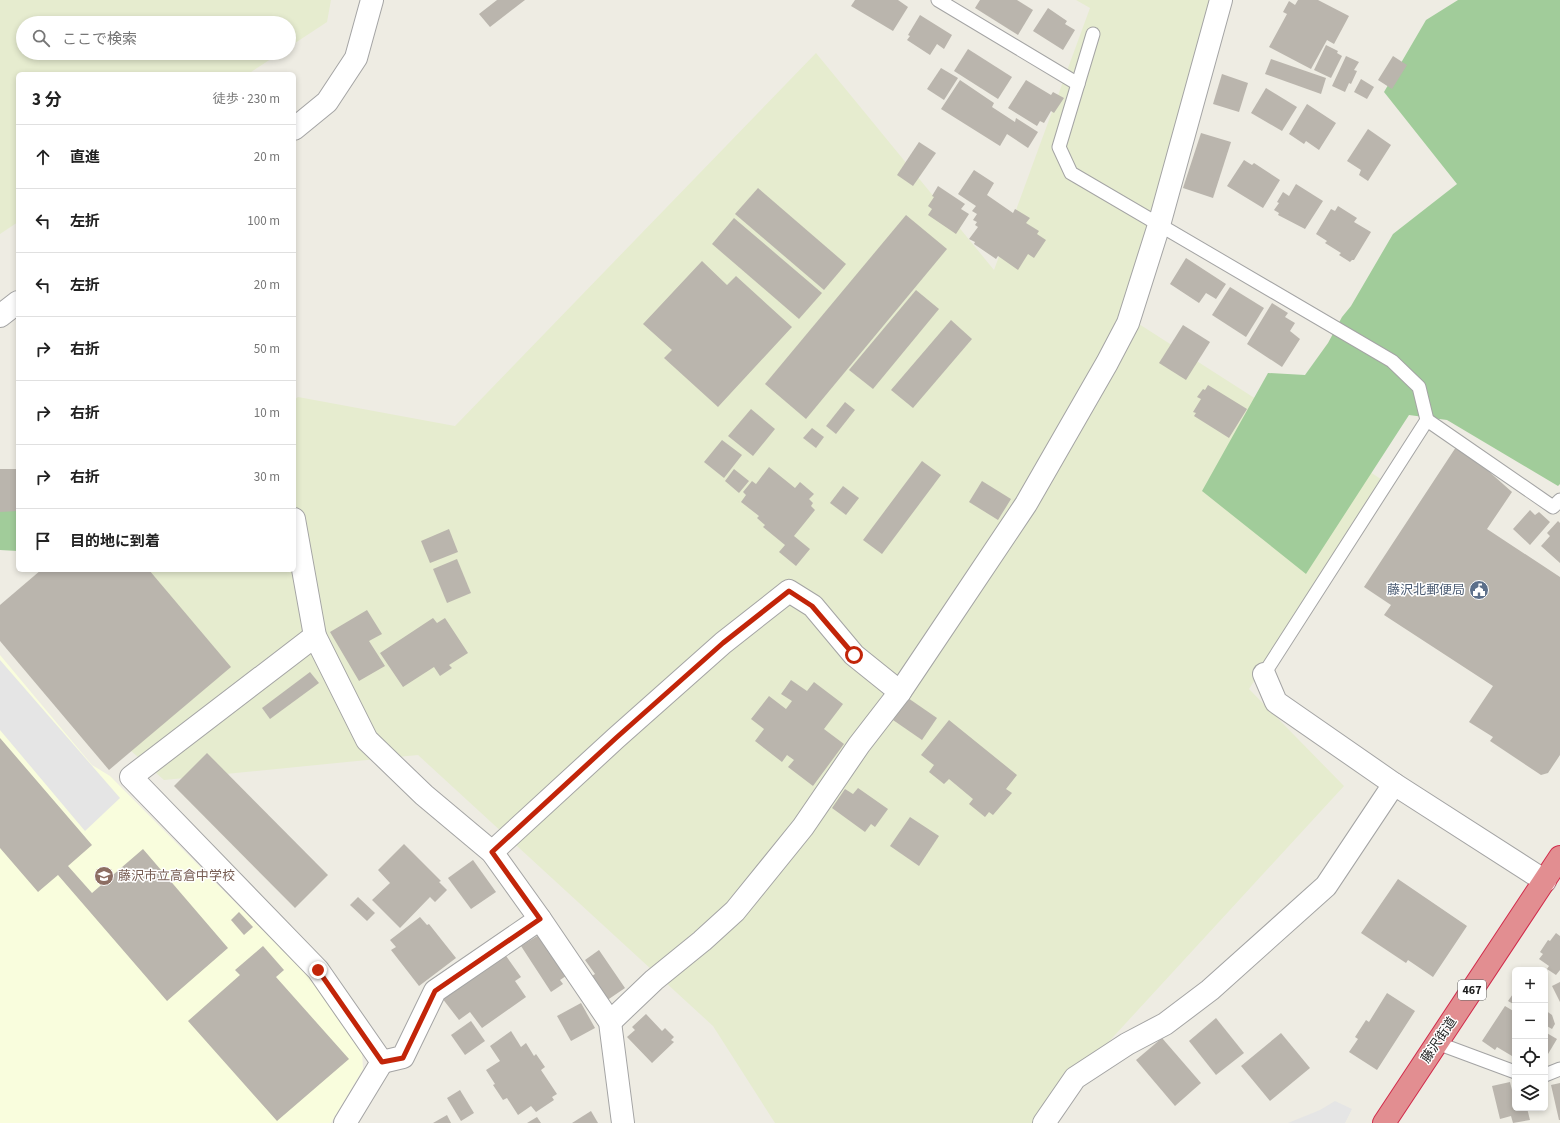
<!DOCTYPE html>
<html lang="ja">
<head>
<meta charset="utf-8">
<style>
	body { margin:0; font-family:"Source Sans 3","Noto Sans JP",sans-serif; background:#f2f2f2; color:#222 }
	.controls { position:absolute; right:12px; bottom:12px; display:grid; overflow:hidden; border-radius:6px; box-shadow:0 2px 6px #0003 }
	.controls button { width:36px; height:36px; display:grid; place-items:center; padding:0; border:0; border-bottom:1px solid #e0e0e0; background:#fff; color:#222; font:20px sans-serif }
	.stop { position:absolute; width:12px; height:12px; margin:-9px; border:3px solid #c22509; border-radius:50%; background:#fff }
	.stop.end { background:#c22509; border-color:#fff; box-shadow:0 1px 4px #0008 }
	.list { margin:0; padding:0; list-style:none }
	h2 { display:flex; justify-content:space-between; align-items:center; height:52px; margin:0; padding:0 16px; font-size:17px }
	h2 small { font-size:13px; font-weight:400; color:#767676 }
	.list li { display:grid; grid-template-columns:26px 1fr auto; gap:12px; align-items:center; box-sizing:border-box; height:64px; padding:0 16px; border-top:1px solid #e0e0e0 }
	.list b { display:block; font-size:15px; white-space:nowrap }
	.list em { font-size:13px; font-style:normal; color:#767676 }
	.icon { flex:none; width:22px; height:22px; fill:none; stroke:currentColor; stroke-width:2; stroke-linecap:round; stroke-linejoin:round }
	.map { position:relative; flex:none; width:1560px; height:1123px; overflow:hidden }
	.search { position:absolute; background:#fff; box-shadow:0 2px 6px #0003; left:16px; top:16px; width:280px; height:44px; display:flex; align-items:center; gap:10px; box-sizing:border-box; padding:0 14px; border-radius:22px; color:#767676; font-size:15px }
	.panel { position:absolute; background:#fff; box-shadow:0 2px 6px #0003; left:16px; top:72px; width:280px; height:500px; border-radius:6px }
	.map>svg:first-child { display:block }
	.education { fill:#f9fddd }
	.farmland { fill:#e6eccf }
	.forest { fill:#a1cc9a }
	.parking { fill:#e5e5e5 }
	.building { fill:#bab5ad }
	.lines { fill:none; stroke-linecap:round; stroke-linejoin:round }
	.lane-casing { stroke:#a4a4a4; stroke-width:15 }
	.street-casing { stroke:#a4a4a4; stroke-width:24 }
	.highway-casing { stroke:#d12b4b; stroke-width:24 }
	.lane { stroke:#fff; stroke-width:13 }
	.street { stroke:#fff; stroke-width:22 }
	.highway { stroke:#e28e91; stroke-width:22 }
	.route { stroke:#c22509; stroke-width:5 }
	.labels { text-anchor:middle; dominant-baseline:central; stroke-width:3; stroke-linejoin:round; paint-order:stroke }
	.shield { fill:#fff; stroke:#616161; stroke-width:1 }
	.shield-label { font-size:12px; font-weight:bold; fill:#1d1d1d }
	.service-label { font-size:13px; fill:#4e5e75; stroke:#fff; text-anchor:end }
	.education-label { font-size:13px; fill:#785e54; stroke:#fff; text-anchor:start }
	.street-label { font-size:13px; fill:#1d1d1d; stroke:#fff }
</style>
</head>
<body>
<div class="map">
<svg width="1560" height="1123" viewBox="0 0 1560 1123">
	<rect width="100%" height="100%" fill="#eeece3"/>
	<path class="education" d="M0,655L92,765L110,776L307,975L362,1050L363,1069L331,1123H0Z"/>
	<g class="farmland">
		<path d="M0,0H331L327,22L289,47V23H23V53H280L248,74H18V222L0,234Z"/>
		<path d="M1076,0H1210L1128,317L1384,481L1249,689L1344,786L1034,1123H775L713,1026L418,755L164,780L11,645L98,570H294V400L298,397L455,426L816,53L994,270L1090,8Z"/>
	</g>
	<g class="forest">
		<path d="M1458,0H1560V484L1558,486L1447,420L1409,415L1306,574L1202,491L1268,373L1305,375L1328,343L1342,317L1351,306L1393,234L1457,184L1384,92L1426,20Z"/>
		<path d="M18,503V551L0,550V508Z"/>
	</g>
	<g class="parking">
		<path d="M0,660L120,798L85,831L0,730Z"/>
		<path d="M1335,1101L1352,1109L1345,1123H1288L1320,1110Z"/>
	</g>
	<g class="building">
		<path d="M497,0H525L490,27L479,14Z"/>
		<path d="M855,0H898L908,7L893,31L851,6Z"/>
		<path d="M980,0H1017L1033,10L1018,35L975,8Z"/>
		<path d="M1298,0H1318L1349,16L1334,44L1327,40L1311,69L1269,47L1287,14L1283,12L1289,1L1295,5Z"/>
		<path d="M1048,8L1067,21L1065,24L1075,30L1063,50L1033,31Z"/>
		<path d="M920,15L952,35L944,49L937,44L930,55L907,40L910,36L908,35Z"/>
		<path d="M1326,45L1338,51L1337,53L1342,56L1331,78L1314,70Z"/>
		<path d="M968,49L1012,77L998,99L954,71Z"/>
		<path d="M1346,56L1359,62L1354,70L1357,71L1351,84L1349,83L1345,92L1332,86Z"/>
		<path d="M1393,56L1407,65L1392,89L1378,80Z"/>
		<path d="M1271,59L1326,78L1321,94L1265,74Z"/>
		<path d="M941,68L958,78L944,100L927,89Z"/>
		<path d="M1222,74L1248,83L1239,112L1213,104Z"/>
		<path d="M1361,79L1374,87L1367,99L1354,92Z"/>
		<path d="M960,80L994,103L992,107L1015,122L1016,118L1038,132L1028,148L1007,134L1000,146L941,109Z"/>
		<path d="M1026,80L1051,95L1053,92L1064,98L1054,113L1051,111L1044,123L1040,121L1037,126L1008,108Z"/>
		<path d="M1266,88L1297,107L1282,131L1251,113Z"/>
		<path d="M1307,104L1336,123L1319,150L1306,141L1304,144L1289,134Z"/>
		<path d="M1368,129L1391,145L1368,181L1359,175L1361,170L1347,161Z"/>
		<path d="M1201,133L1231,142L1213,198L1183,188Z"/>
		<path d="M919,142L936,153L913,186L897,175Z"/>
		<path d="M1244,160L1252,165L1254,163L1280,180L1263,208L1227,186Z"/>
		<path d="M974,170L994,183L987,195L1013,213L1015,209L1030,218L1026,223L1039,231L1037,234L1046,240L1034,258L1028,254L1018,270L998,256L996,259L974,244L975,242L969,239L978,227L975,225L977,222L973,220L977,214L972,211L976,206L958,194Z"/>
		<path d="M1296,184L1323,201L1305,229L1278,215L1279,213L1274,210L1279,203L1277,202L1283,192L1289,196Z"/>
		<path d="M938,186L965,204L961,209L969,214L956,234L928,215L932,209L928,206L934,197L932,196Z"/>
		<path d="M758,188L846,264L824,290L735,214Z"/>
		<path d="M1338,206L1357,218L1354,222L1371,232L1354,260H1352L1350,262L1339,255L1341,253L1325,243L1327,241L1316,234L1331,209L1335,211Z"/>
		<path d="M906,215L947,249L806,419L765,384Z"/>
		<path d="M734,218L822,293L799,319L712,244Z"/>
		<path d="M1186,258L1226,284L1216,299L1206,293L1199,303L1170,284Z"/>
		<path d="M702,261L727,285L736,276L792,327L718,407L664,358L672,350L643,324Z"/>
		<path d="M1230,287L1264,308L1246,337L1212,315Z"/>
		<path d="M916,290L939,309L873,389L849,370Z"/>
		<path d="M1272,303L1288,313L1285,317L1295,323L1290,331L1300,339L1282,367L1247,344Z"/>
		<path d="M951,320L972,339L913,408L891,390Z"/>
		<path d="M1183,325L1210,342L1186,380L1159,363Z"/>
		<path d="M1208,385L1247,409L1229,438L1194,416L1196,413L1193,412L1201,399L1197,397L1203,389L1205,390Z"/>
		<path d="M845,402L855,410L836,434L826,426Z"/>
		<path d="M751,409L775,429L753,456L728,436Z"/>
		<path d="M812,428L824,437L816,448L803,438Z"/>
		<path d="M722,440L742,455L724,478L704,462Z"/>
		<path d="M1458,444L1512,492L1487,529L1560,577V755L1548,773L1541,775L1490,741L1493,737L1469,722L1493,686L1384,615L1391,605L1364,587Z"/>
		<path d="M922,461L941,475L882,554L863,540Z"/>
		<path d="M769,467L795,488L800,482L814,494L809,499L813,503L811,506L815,510L794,536L810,549L796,566L779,552L785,545L763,527L765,525L757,518L759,516L741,502L746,495L743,492L752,481L756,484Z"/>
		<path d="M0,469H18V511L0,512Z"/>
		<path d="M734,469L749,481L739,493L725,481Z"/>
		<path d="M982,481L1011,499L998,520L969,502Z"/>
		<path d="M843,486L859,498L846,515L830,503Z"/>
		<path d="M1530,510L1535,515L1539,512L1550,522L1530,545L1513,529Z"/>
		<path d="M1558,521L1560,523V563L1541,546L1550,536L1547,533Z"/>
		<path d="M449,529L458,552L430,563L421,541Z"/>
		<path d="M457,559L471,593L447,603L433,569Z"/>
		<path d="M41,570H149L231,667L109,770L0,641V605Z"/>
		<path d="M367,610L382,634L369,641L385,666L359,681L330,632Z"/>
		<path d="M433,618L437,623L445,618L468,653L449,665L452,668L440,676L434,667L403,687L380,653Z"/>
		<path d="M310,672L319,683L270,719L262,708Z"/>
		<path d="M791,680L807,691L814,682L843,704L824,729L844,744L813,786L788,767L794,760L787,755L782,762L755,741L764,729L751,719L769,696L786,709L792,701L781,694Z"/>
		<path d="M908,698L937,718L922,740L893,720Z"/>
		<path d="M949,720L1017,775L1006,789L1012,793L993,815L989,812L985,817L969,804L973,799L949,779L944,784L929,772L934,765L921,755Z"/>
		<path d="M0,738L92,845L68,866L92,893L143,849L228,948L167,1001L58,875L38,892L0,848Z"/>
		<path d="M207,753L328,875L295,908L174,786Z"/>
		<path d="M858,788L888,809L875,827L871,824L865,832L832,808L845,789L853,794Z"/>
		<path d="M910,817L939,836L919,866L890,846Z"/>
		<path d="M404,844L441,881L439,882L447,890L435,902L430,897L400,928L372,900L390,883L378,870Z"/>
		<path d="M473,860L496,892L471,909L448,878Z"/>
		<path d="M1398,879L1467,926L1433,977L1408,960L1406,963L1361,933Z"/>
		<path d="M358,897L375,913L367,921L350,905Z"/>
		<path d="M239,912L253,927L244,935L231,920Z"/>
		<path d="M420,917L427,925L429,924L456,958L419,986L391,950L396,947L390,940Z"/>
		<path d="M1556,933L1560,936V970L1556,975L1547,969L1549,966L1539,959L1543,954L1540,952L1548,940L1550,941Z"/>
		<path d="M539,935L566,976L560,980L563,984L551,992L521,946Z"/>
		<path d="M263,946L284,970L276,977L349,1059L277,1121L188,1021L240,975L235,970Z"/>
		<path d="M599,950L625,988L606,1001L589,978L595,974L585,960Z"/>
		<path d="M504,953L521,977L515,981L526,997L482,1028L470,1012L459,1020L442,998Z"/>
		<path d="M1560,982V1002L1552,986Z"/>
		<path d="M1515,991V1005L1508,1001Z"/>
		<path d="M1387,993L1415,1011L1377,1070L1349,1052L1358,1039L1355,1037L1366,1020L1369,1022Z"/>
		<path d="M581,1003L595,1028L571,1041L557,1016Z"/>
		<path d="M1505,1006L1515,1012V1053L1514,1052L1512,1056L1497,1047L1495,1050L1482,1041Z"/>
		<path d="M1545,1010L1552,1015L1555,1024L1552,1029L1545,1025Z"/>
		<path d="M646,1014L662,1031L665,1028L674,1037L671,1040L674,1042L652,1063L627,1037L635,1030L632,1027Z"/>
		<path d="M1216,1018L1244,1053L1216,1075L1189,1041Z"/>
		<path d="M471,1021L485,1041L465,1055L451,1035Z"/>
		<path d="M511,1031L521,1047L526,1043L534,1056L536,1054L545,1067L541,1070L557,1094L552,1097L554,1100L536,1112L531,1106L518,1115L507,1098L503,1100L493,1085L495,1084L486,1070L500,1061L490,1046Z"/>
		<path d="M1545,1032L1557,1039L1548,1054L1545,1052Z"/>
		<path d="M1281,1033L1310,1068L1270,1101L1241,1066Z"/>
		<path d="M1162,1038L1201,1083L1175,1106L1136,1060Z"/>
		<path d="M1510,1082L1513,1094L1515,1093V1108H1527L1530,1120L1513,1123L1511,1116L1500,1119L1492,1086Z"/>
		<path d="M1560,1083V1120H1559L1551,1085Z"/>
		<path d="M460,1090L474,1113L461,1121L447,1098Z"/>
		<path d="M591,1111L598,1123H572Z"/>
		<path d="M447,1115L451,1123H433Z"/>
		<path d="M537,1117L541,1123H527Z"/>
	</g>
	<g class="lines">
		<defs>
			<g id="lane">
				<path d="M938,0L1078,84"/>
				<path d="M1093,34L1059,147L1071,173L1392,361L1419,387L1427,420L1264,674"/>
				<path d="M1427,420L1553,507L1560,500"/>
				<path d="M1437,1043L1515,1072"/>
				<path d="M1545,1075L1560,1069"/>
			</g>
			<g id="street">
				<path d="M294,129L327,102L356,58L372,0"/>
				<path d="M0,316L18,302"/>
				<path d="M294,519L315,636L367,740L424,795L492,852L540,919L610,1022L623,1123"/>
				<path d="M315,636L131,777L318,970L382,1062L345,1123"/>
				<path d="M1394,784L1545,881"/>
				<path d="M492,852L616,738L723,643L789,591L813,606L854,655L900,692"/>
				<path d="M610,1022L654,980L702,941L735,911L803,827L859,745L900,692L1026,504L1107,363L1128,323L1159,225L1221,0"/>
				<path d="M382,1062L403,1057L435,991L540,919"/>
				<path d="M1044,1123L1075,1078L1127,1044L1165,1024L1210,990L1326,886L1394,784L1276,702L1264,674"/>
			</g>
			<path id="highway" d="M1384,1123L1560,857"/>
		</defs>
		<use href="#lane" class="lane-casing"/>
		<use href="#street" class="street-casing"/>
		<use href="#highway" class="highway-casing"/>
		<use href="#lane" class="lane"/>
		<use href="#street" class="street"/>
		<use href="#highway" class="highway"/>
	</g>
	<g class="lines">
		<path class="route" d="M318,970L382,1062L403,1058L435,991L540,919L492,852L616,738L723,643L789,591L812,606L854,655"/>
	</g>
	<defs>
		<symbol id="civic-disc" viewBox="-11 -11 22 22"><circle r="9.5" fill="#5c6f8a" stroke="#fff"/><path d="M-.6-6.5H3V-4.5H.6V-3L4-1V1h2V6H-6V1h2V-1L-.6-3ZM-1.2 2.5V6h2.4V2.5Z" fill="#fff"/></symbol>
		<symbol id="school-disc" viewBox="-11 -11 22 22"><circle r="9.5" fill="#8d6e63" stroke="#fff"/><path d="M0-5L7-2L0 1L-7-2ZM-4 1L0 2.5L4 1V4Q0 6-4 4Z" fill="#fff"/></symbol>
	</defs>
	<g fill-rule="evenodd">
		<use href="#civic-disc" x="1468" y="579" width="22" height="22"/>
		<use href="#school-disc" x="93" y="865" width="22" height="22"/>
	</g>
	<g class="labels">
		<rect class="shield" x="1458" y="980" width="28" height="20" rx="3"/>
		<g class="shield-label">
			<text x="1472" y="990">467</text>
		</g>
		<g class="service-label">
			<text x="1465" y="590">藤沢北郵便局</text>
		</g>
		<g class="education-label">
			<text x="118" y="876">藤沢市立高倉中学校</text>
		</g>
		<g class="street-label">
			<text transform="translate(1439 1040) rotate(-56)">藤沢街道</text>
		</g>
	</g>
</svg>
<div class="controls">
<button>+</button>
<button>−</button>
<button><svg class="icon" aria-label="locate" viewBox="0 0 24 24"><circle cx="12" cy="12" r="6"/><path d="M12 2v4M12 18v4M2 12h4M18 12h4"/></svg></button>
<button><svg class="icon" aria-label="layers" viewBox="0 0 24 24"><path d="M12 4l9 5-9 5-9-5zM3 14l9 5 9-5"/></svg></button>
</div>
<div class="stop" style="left:854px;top:655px"></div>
<div class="stop end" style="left:318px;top:970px"></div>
<div class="search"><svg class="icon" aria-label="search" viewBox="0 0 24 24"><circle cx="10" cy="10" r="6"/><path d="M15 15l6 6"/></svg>ここで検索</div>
<section class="panel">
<h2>3 分<small>徒歩 · 230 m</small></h2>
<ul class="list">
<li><svg class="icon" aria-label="ahead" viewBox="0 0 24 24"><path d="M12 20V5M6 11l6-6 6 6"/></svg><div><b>直進</b></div><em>20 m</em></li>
<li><svg class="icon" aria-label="left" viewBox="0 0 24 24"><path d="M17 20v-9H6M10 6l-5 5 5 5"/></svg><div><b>左折</b></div><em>100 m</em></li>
<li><svg class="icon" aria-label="left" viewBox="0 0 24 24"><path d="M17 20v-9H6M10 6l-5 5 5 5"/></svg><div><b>左折</b></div><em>20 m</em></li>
<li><svg class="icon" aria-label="right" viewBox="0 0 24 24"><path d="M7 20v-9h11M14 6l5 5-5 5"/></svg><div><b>右折</b></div><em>50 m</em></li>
<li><svg class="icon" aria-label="right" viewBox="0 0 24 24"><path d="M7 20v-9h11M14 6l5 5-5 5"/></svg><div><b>右折</b></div><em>10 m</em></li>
<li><svg class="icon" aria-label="right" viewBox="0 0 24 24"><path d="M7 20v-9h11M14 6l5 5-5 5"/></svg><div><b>右折</b></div><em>30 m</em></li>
<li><svg class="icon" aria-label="arrive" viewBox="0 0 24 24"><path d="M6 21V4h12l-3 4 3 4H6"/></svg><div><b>目的地に到着</b></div></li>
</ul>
</section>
</div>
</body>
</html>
